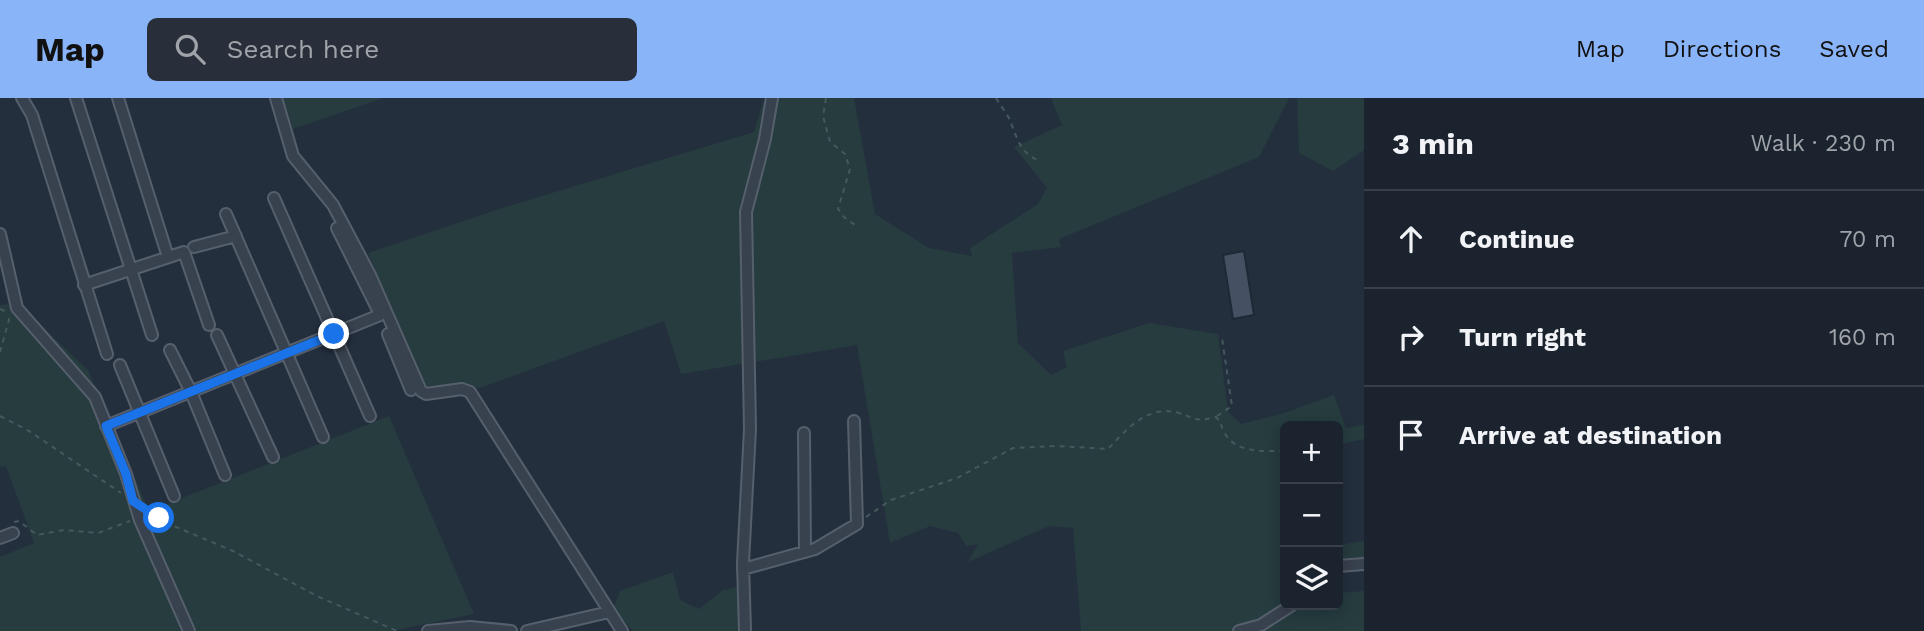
<!DOCTYPE html>
<html lang="en">
<head>
<meta charset="utf-8">
<style>
	:root { --surface:#1b232e; --page:#282f3a; --text:#f1f3f6; --muted:#a0a4aa; --line:#39404a; --accent:#8ab4f8 }
	body { margin:0; font-family:"Work Sans",sans-serif; background:var(--page); color:var(--text) }
	.controls { position:absolute; right:21px; bottom:21px; display:grid; overflow:hidden; border-radius:10px; box-shadow:0 4px 18px #0003 }
	.controls button { width:63px; height:63px; display:grid; place-items:center; padding:0; border:0; border-bottom:2px solid var(--line); background:var(--surface); color:var(--text); font:35px sans-serif }
	.stop { position:absolute; width:21px; height:21px; margin:-16px; border:5px solid #1a73e8; border-radius:50%; background:#fff }
	.stop.end { background:#1a73e8; border-color:#fff; box-shadow:0 2px 7px #0008 }
	.list { margin:0; padding:0; list-style:none }
	h2 { display:flex; justify-content:space-between; align-items:center; height:91px; margin:0; padding:0 28px; font-size:30px }
	h2 small { font-size:23px; font-weight:400; color:var(--muted) }
	.list li { display:grid; grid-template-columns:46px 1fr auto; gap:21px; align-items:center; box-sizing:border-box; height:98px; padding:0 28px; border-top:2px solid var(--line) }
	.list b { display:block; font-size:26px; white-space:nowrap }
	.list em { font-size:23px; font-style:normal; color:var(--muted) }
	.icon { flex:none; width:38px; height:38px; fill:none; stroke:currentColor; stroke-width:2; stroke-linecap:round; stroke-linejoin:round }
	.map { position:relative; flex:none; width:1364px; height:533px; overflow:hidden }
	header { display:flex; align-items:center; gap:42px; box-sizing:border-box; height:98px; padding:0 35px; background:var(--accent); color:#111 }
	header strong { font-size:33px }
	nav { display:flex; gap:38px; margin-inline-start:auto; font-size:24px }
	.search { width:490px; height:63px; background:var(--page); display:flex; align-items:center; gap:18px; box-sizing:border-box; padding:0 24px; border-radius:10px; color:var(--muted); font-size:26px }
	main { display:flex }
	aside { flex:1; background:var(--surface) }
	.map>svg:first-child { display:block }
	.green { fill:#263c3f }
	.building { fill:#455162; stroke:#1f2835; stroke-width:2 }
	.lines { fill:none; stroke-linecap:round; stroke-linejoin:round }
	.minor-casing { stroke:#565f6c; stroke-width:14 }
	.path { stroke:#44595c; stroke-width:2; stroke-dasharray:5 5; stroke-linecap:butt }
	.minor { stroke:#38414e; stroke-width:10 }
	.route { stroke:#1a73e8; stroke-width:9 }
</style>
</head>
<body>
<header>
<strong>Map</strong>
<div class="search"><svg class="icon" aria-label="search" viewBox="0 0 24 24"><circle cx="10" cy="10" r="6"/><path d="M15 15l6 6"/></svg>Search here</div>
<nav><a>Map</a><a>Directions</a><a>Saved</a></nav>
</header>
<main>
<div class="map">
<svg width="1364" height="533" viewBox="0 0 1364 533">
	<rect width="100%" height="100%" fill="#242f3e"/>
	<path class="green" d="M283,0h100l-90,31z
		M778,0h76l21,116 54,34 43,8 -2,-8 68,-44 9,-16 -33,-41 48,-22 -11,-27h238l-30,59 -200,82 2,8 -49,6 6,90 33,32 16,-8 -4,-16 86,-28 69,11 10,78 13,12 43,-11 50,-18 12,33 18,-3v14l-26,6v-19h-53v179h53v-12l26,-2v40h-283l-8,-103 -24,-2 -81,36 10,-18 -12,2 -8,-13 -28,-7 -40,17 -33,-198 -176,29 -17,-53 -184,67 -20,-6 -32,8 -60,-137 134,-45 252,-76 9,-31 13,4z
		M1297,0h67v52l-31,21 -34,-18z
		M18,206l70,66 61,141 240,-95 85,198 -82,17h-392v-74l34,-14 -28,-77 -6,1v-162z
		M1364,443v21l-26,3v-20z
		M673,474l7,28 19,9 24,-19 15,-3 2,44h-107l-20,-22 7,-18z"/>
	<path class="building" d="M1244,153l10,64 -21,4 -10,-64z"/>
	<g class="lines">
		<g class="minor-casing">
			<path id="minor" d="M22,0l10,17 75,239
				M76,0l76,237
				M118,0l50,159
				M276,0l17,58 40,49 37,70 51,116 5,3 36,-5 8,3 152,239
				M274,100l96,218
				M226,116l97,223
				M337,130l41,82
				M0,136l17,74 78,89 31,77 14,46 49,111
				M194,149l42,-11
				M84,187l100,-33 25,73
				M388,236l23,56
				M217,237l56,122
				M170,252l21,42 34,83
				M120,267l54,131
				M106,328l274,-111
				M804,335l1,119
				M0,440l13,-5
				M1338,468l26,-2
				M743,471l72,-20 42,-25 -3,-103
				M428,533l42,-4 41,4
				M527,533l82,-19
				M745,533l-2,-68 7,-134 -4,-217 19,-73 7,-41
				M1239,533l22,-6 31,-20"/>
		</g>
		<path class="path" d="M826,0l-3,18 7,26 15,12 5,15 -12,40 6,8 11,8
			M996,0c4,7 9,13 13,20 7,16 10,35 29,42
			M0,211l7,3
			M0,254l10,-36
			M0,318l29,15 92,62
			M1217,318l15,-10 -10,-68
			M1285,375l-2,5 2,7
			M149,413l20,13 64,27 84,45 80,35
			M866,419l25,-17 66,-22 56,-30 44,-2 51,3c19,-20 40,-45 71,-36 19,6 15,9 37,4 5,5 5,9 8,15 11,21 38,19 58,19l3,3
			M14,424l5,-1 18,14 27,-5 34,3 32,-12"/>
		<use href="#minor" class="minor"/>
	</g>
	<g class="lines">
		<path class="route" d="M159,420l-26,-17 -7,-27 -20,-48 228,-92"/>
	</g>
</svg>
<div class="controls">
<button>+</button>
<button>−</button>
<button><svg class="icon" aria-label="layers" viewBox="0 0 24 24"><path d="M12 4l9 5-9 5-9-5zM3 14l9 5 9-5"/></svg></button>
</div>
<div class="stop" style="left:159px;top:420px"></div>
<div class="stop end" style="left:334px;top:236px"></div>
</div>
<aside>
<h2>3 min<small>Walk · 230 m</small></h2>
<ul class="list">
<li><svg class="icon" aria-label="ahead" viewBox="0 0 24 24"><path d="M12 20V5M6 11l6-6 6 6"/></svg><div><b>Continue</b></div><em>70 m</em></li>
<li><svg class="icon" aria-label="right" viewBox="0 0 24 24"><path d="M7 20v-9h11M14 6l5 5-5 5"/></svg><div><b>Turn right</b></div><em>160 m</em></li>
<li><svg class="icon" aria-label="arrive" viewBox="0 0 24 24"><path d="M6 21V4h12l-3 4 3 4H6"/></svg><div><b>Arrive at destination</b></div></li>
</ul>
</aside>
</main>
</body>
</html>
